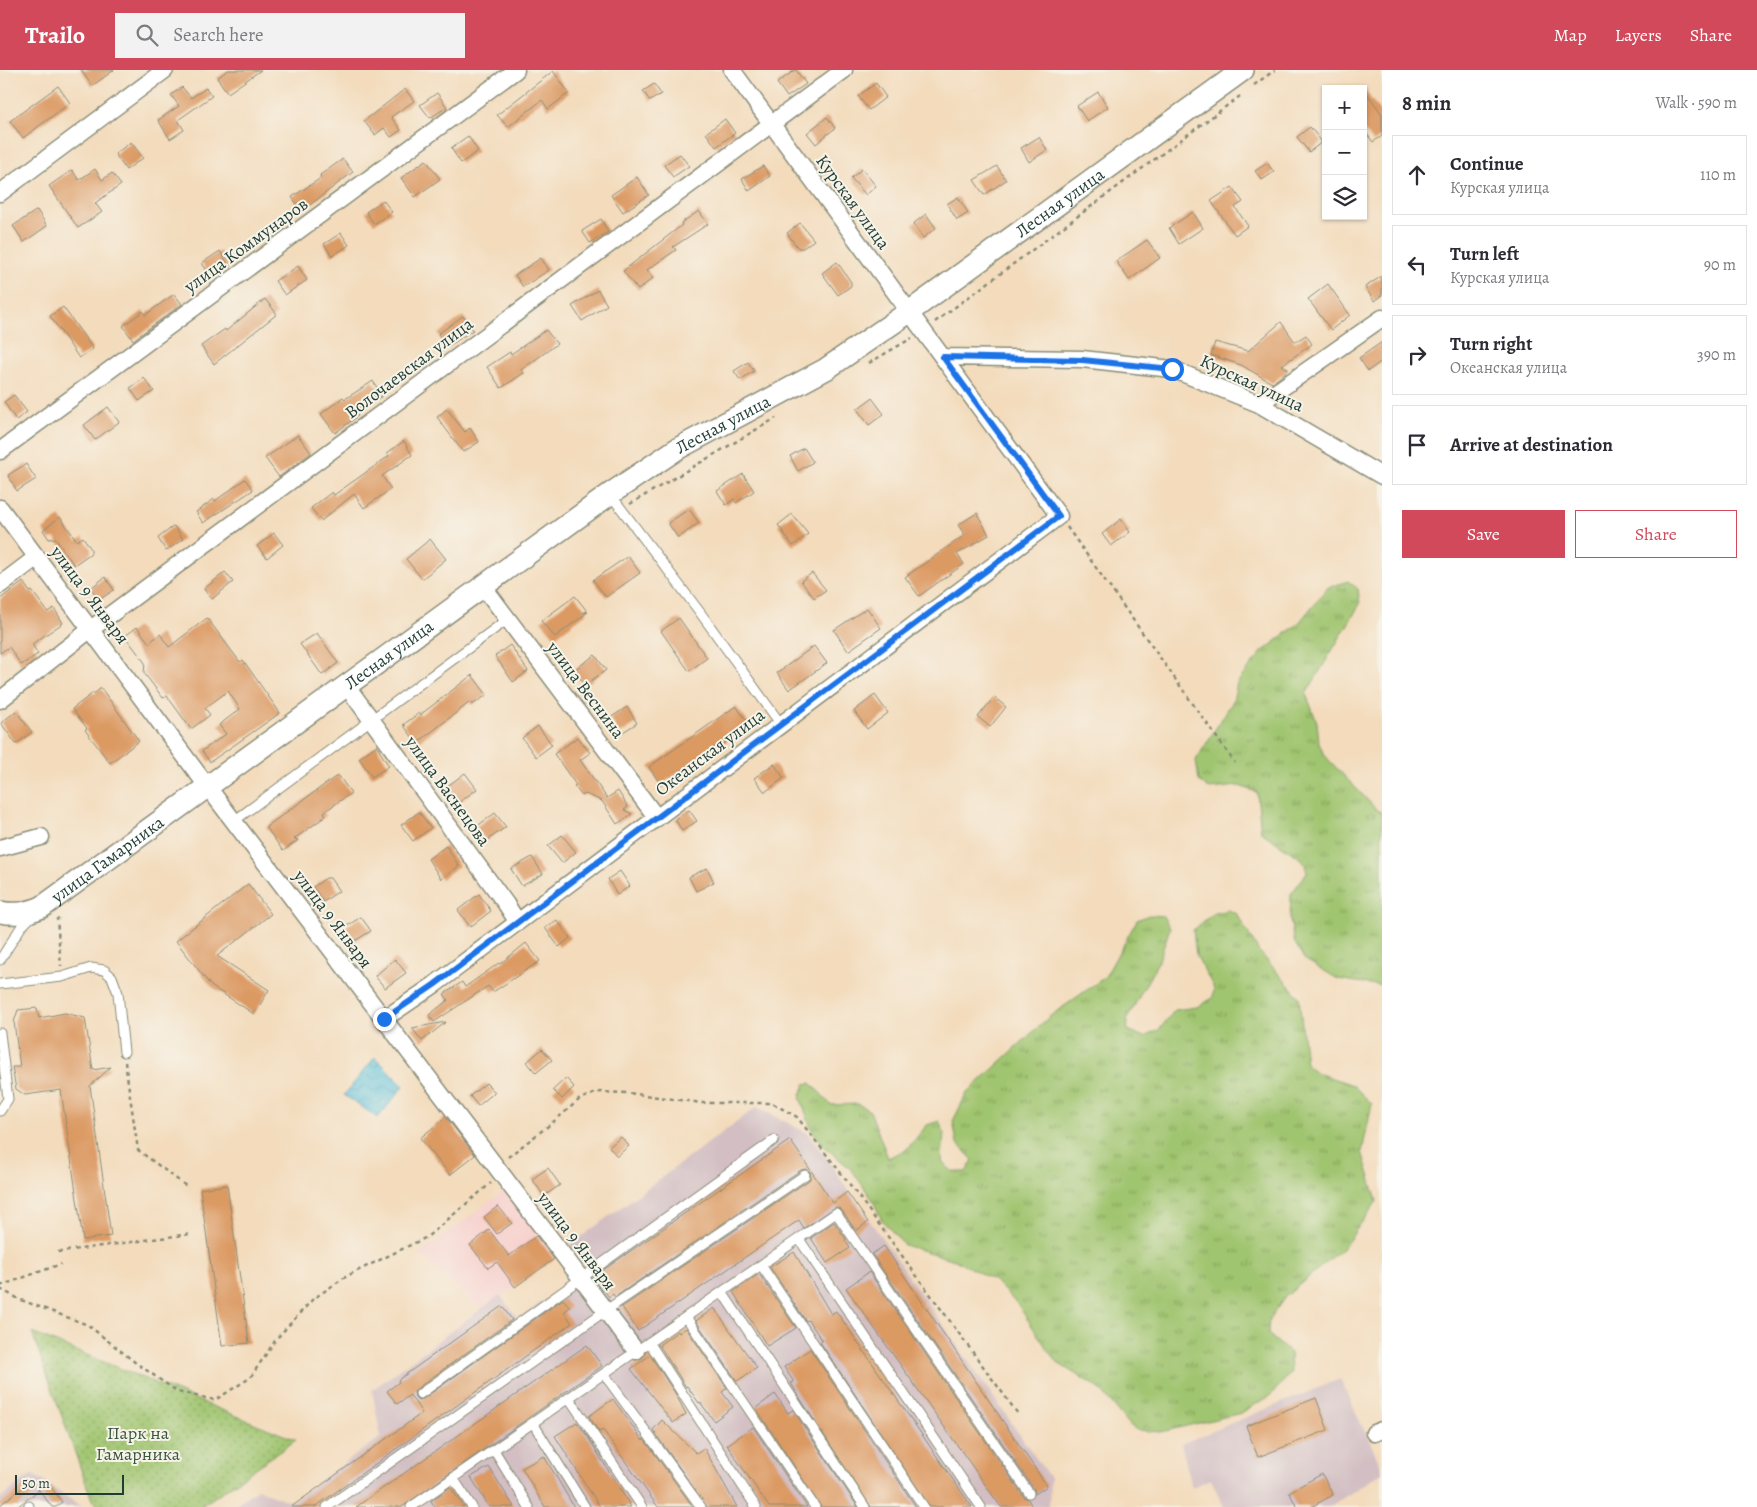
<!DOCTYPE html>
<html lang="en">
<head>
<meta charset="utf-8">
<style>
	:root { --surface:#fff; --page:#f2f2f3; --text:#2b2b33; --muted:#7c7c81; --line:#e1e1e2; --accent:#d1495b }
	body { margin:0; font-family:Alegreya,serif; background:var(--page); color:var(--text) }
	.controls { position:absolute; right:15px; top:15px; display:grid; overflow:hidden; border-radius:0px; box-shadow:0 1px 4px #0004 }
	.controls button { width:45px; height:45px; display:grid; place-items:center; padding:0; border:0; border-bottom:1px solid var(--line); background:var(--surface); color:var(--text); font:25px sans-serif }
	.scale { position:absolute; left:15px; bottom:12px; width:109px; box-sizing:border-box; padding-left:5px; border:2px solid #1f3d34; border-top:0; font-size:14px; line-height:18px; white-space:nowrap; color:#1f3d34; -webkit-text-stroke:4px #f7f3e8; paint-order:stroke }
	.stop { position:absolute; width:15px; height:15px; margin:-11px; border:4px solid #1a73e8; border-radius:50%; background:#fff }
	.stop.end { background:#1a73e8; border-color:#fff; box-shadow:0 1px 5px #0008 }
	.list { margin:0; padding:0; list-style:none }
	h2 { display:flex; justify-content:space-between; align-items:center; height:65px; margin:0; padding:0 20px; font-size:21px }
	h2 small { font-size:16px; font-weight:400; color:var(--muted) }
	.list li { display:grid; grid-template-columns:32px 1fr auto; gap:15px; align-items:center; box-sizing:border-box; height:80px; margin:0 10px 10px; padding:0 10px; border:1px solid var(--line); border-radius:0px }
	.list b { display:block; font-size:19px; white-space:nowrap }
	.list p { margin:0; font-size:16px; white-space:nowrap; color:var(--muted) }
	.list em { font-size:16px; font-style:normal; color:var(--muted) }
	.actions { display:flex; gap:10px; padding:15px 20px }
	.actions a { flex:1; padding:11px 0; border:1px solid var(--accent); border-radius:0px; text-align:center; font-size:18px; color:var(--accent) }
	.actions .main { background:var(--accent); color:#fff }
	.icon { flex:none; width:28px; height:28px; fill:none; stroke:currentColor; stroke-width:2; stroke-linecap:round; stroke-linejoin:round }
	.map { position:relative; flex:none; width:1382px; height:1437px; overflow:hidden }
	header { display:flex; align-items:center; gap:30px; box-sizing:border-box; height:70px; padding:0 25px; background:var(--accent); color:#fff }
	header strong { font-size:24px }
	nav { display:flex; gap:28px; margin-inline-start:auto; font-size:18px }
	.search { width:350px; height:45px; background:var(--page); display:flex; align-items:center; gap:12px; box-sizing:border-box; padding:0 18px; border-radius:0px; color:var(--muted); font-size:19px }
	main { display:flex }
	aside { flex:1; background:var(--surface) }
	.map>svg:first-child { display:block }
	.built { fill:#f7d0cd }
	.industrial { fill:#d2bec3 }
	.grass { fill:url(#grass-tufts); stroke:#608152 }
	.park { fill:url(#park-dots); stroke:#608152 }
	.water { fill:url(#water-waves); stroke:#3e7e87 }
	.building { fill:#dc9a63 }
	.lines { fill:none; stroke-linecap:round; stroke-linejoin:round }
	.service-casing { stroke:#898c78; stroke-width:11 }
	.minor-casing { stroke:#898c78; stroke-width:19 }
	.tertiary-casing { stroke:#898c78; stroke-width:24 }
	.path { stroke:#898c78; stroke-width:2.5; stroke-dasharray:4 4; stroke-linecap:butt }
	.service { stroke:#fff; stroke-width:9 }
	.minor { stroke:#fff; stroke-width:16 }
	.tertiary { stroke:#fff; stroke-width:21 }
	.route { stroke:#1a73e8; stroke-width:6 }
	.labels { text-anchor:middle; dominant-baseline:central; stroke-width:4; stroke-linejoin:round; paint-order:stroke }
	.street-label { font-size:18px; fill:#1f3d34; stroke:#f7f3e8 }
	.park-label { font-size:18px; fill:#395840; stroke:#f7f3e8 }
</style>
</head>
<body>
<header>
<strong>Trailo</strong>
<div class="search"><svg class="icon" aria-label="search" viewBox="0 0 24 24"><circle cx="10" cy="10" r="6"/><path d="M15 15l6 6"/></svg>Search here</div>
<nav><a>Map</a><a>Layers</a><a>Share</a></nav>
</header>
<main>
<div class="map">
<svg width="1382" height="1437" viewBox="0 0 1382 1437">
	<defs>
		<pattern id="grass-tufts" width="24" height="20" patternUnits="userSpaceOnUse" patternTransform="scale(1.25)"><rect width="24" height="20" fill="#a0c56f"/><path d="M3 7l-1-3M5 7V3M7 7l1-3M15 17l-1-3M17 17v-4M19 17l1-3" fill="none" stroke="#82a15c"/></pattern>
		<pattern id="park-dots" width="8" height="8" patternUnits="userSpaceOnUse" patternTransform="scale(1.25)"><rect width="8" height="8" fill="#a0c56f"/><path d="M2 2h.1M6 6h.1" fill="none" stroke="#82a15c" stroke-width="1.8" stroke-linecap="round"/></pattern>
		<pattern id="water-waves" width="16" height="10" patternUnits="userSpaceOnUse" patternTransform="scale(1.25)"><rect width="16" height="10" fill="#5cc0da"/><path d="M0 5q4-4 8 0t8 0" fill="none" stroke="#4b9db2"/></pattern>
	</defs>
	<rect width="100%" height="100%" fill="#f7f3e8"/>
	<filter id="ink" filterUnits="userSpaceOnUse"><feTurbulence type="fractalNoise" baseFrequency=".02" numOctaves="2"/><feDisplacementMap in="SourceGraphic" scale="10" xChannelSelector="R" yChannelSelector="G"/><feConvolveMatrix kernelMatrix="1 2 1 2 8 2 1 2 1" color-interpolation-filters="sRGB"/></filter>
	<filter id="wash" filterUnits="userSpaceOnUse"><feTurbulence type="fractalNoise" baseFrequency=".0096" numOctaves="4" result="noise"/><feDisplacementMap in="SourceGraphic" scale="20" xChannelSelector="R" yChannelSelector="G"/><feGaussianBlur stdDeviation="1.12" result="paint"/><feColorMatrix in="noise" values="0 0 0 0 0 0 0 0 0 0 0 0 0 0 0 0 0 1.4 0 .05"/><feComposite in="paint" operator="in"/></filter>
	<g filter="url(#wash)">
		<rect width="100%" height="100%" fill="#f3dbbc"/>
		<path class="built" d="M504,1121l52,67 -74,52 -63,-56z"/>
		<path class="industrial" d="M757,1037l52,27 241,344 -1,29h-817l25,-18 34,13 90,-65 -9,-47 128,-95 18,24 70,-50 -18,-24z
			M1340,1309l42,89v5l-53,34h-105l-13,-28 -19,8 -11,-43z
			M32,1404l50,33h-82v-8z"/>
		<path class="grass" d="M1348,511l10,8 2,15 -54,90 11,28 2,21 5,12 53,55 5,3v173l-44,-7 -34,-20 -10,-18 -4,-21 1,-26 16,-22 -4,-12 -42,-28 -4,-40 -18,-6 -30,3 -10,-8 -3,-21 37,-59 4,-18 25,-31 36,-28 29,-36z
			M1228,840l9,4 21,36 41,47 7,67 11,9 36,12 19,19 -10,48 15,49 -33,46 -59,50 -16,23 -1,14 22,19 1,20 -21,23 -29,17 -80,19 -24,-2 -9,-6 -28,-35 -44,-27 -38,-57 -23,-24 -40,-21 -51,-15 -22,-25 -10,-21 -21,-30 -26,-22 -13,-16 -12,-34 5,-13 6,-1 20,22 27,-1 12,7 18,47 19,-9 20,-24 12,-4 5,11 -2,29 11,11h13l7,-12 -16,-17 -4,-22 14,-28 82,-76 56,-40 32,-57 12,-5 14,1 7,12 -11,32 -32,59 1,11 16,7 15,-7 16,-20 22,-3 16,-9 1,-10 -18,-33 -3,-25 21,-17z"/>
		<path class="park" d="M32,1263l264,107 -96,67h-101l-7,-7z"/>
		<path class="water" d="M375,987l29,29 -26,32 -34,-23z"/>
		<g id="blocks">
			<path class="building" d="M81,0h33l-22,16z
				M228,0h33l-33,23 -11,-15z
				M795,0h1l10,14 -19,13 -10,-14z
				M553,1l16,22 -21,16 -6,-9 -34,27 -11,-12z
				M876,13l10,14 -17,13 -11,-14z
				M654,14l7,10 -11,7 -7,-10z
				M58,16l12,17 -47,35 -13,-17z
				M182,17l9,11 15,-10 6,8 -34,24 6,10 -14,9 -12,-19 21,-14 -8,-11z
				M1363,18l19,26v22l-9,6 -10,-13z
				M405,19l9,12 -23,16 10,13 -10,7 -7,-9 -9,7 -11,-14z
				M1098,22l10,15 -21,14 -10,-15z
				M437,23l10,14 -17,11 -10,-13z
				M827,47l8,11 -19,16 -9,-11z
				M725,49l10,14 -19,14 -10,-14z
				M1310,57l12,15 -13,10 -12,-15z
				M468,66l10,15 -17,12 -10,-15z
				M1039,67l8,13 -18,12 -8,-14z
				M131,72l12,16 -17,12 -11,-16z
				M680,84l9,12 -16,11 -9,-12z
				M343,89l10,13 -51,39 -10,-14 29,-19 -1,-3z
				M426,90l14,19 -25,18 -14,-19z
				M1267,93l7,9 -12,8 -7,-9z
				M763,96l7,10 -21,15 -7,-12z
				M997,96l9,14 -22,15 -10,-15z
				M95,99l7,11 10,-7 9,12 -26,18 7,9 -24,16 -29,-42 23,-16 7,10z
				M862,99l14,17 -10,9 -15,-17z
				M637,107l12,18 -26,17 -12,-17z
				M1232,117l11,15 -8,5 13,19 -13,9 -24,-34z
				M958,127l10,16 -11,7 -10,-16z
				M383,130l9,12 -18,12 -8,-12z
				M37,140l10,16 -23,16 -11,-16z
				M699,141l9,13 -35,23 3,3 -29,20 6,8 -15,12 -15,-19 59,-46 -1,-2z
				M1193,142l10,16 -24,16 -10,-16z
				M926,144l10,14 -13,10 -10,-14z
				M601,149l7,13 -18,11 -8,-12z
				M800,153l14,17 -11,8h-5l-11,-15z
				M341,163l8,12 -17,11 -8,-12z
				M1147,170l13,18 -31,22 -13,-19z
				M220,181l10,16 -18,12 -10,-16z
				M541,188l8,12 -26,17 -8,-12z
				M837,192l14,20v4l-13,9 -16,-22z
				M298,196l9,14 -22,15 -10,-14z
				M1382,206v19l-8,6 -9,-14z
				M1328,214l22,31 -19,15 -23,-31z
				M598,220l9,15 -25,16 -10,-15z
				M174,224l8,10 -49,36 -10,-14 20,-15 2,4z
				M265,229l12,15 -63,50 -13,-18 24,-17 1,2z
				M63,237l30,42 -14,9 -29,-42z
				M463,246l10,14 -26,17 -9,-13z
				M1281,252l14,20 11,-7 6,9 -30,21 6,4 -4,5 -12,9 -31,-18 -30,-10 4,-13 33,9z
				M546,260l11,14 -36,26 3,3 -23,15 -14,-21 23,-15 1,2z
				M1382,272v19l-14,10 -9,-13z
				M748,292l6,9 -14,9 -6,-9z
				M144,308l10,13 -15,10 -9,-13z
				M373,311l9,15 -27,17 3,3 -23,17 -14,-19 22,-17 2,2z
				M14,325l13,17 -11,8 -12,-18z
				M872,328l12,16 -15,11 -12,-16z
				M108,337l11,15 -24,18 -11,-15z
				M447,339l18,23 5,-4 9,14 -16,10 -26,-35z
				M298,365l13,18 -32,24 -14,-19z
				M404,371l8,14 -30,21 9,13 -27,19 -10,-14 -33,27 -10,-13 21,-16 2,3 55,-39 -2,-3z
				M804,378l9,14 -15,9 -8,-15z
				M26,394l10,15 -19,12 -9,-16z
				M743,404l11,17 -18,12 -2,-4 -8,6 -9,-14z
				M245,409l8,11 -50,33 -7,-11 18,-13 1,2z
				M689,439l10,14 -21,15 -10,-15z
				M977,443l12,22 -32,19 7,10 -45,32 -14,-19 60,-42 -7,-10z
				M792,444l16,20 -15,12 -15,-21z
				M60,447l17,24 6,-4 8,12v4l-17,12 -19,-27 -6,1 -6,-9z
				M1121,449l9,13 -19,14 -9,-12z
				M174,456l9,13 -17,12 -8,-13z
				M274,463l9,12 -16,13 -10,-12z
				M430,469l16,20 -24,20 -16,-20z
				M628,486l12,17 -34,24 -13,-17z
				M225,502l8,10 -21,17 -8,-10z
				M812,503l14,17 -12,8 -13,-17z
				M105,507l9,13 -15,10 -8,-12z
				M23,512l7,10 2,-1 16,21 6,-4 9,15 -31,21 6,10 -17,11 -12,-18 -9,6v-54z
				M575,526l12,15 -4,2 5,-1 -33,25 -14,-16z
				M867,538l14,20 -33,23 -14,-21z
				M207,548l33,44 3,-2 37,53 -70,49 -8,-11 24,-17 -7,-9 21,-16 -12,-18 -23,17 5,7 -19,14 -24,-33 -4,2 -19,-25 1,-10 -20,-27 12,-9 12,16 11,-9 9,13z
				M679,548l28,40 -18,13 -28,-40z
				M317,563l21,30 -16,12 -22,-31z
				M510,575l18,26 -15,11 -18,-26z
				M814,576l13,17 -38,27 -12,-17z
				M595,585l11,15 -21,15 -11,-15z
				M472,605l15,20 -15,10 -2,-3 -53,41 -13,-17 2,-1h-3l16,-12 1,2z
				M101,618l38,53 -29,22 -25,-33 2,-2 -15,-19 21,-16 1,1z
				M875,625l13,18 -21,16 -13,-18z
				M994,627l12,10 -16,20 -12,-10z
				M736,636l14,19 -34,24 -2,-2 -53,38 -12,-18z
				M627,637l10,16 -17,11 -10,-16z
				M16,641l16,21 -16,12 -15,-21z
				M538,656l14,19 -16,12 -14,-19z
				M578,667l12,16 -10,7 27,38 11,-7 10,16 -4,3 8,4 -15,10 -15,-23 -17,-7 -3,2 -8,-10 2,-1 -22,-31z
				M377,675l3,7 9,14 -17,11 -13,-19z
				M774,694l10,14 -19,14 -11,-14z
				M465,703l12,16 -20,15 -12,-16z
				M338,705l13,18 -27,19 2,4 -32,23 4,1 -15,11 -17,-24z
				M689,740l8,11 -15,10 -7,-12z
				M419,742l12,16 -18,13 -12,-16z
				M495,743l11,14 -20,14 -10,-14z
				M562,765l14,17 -14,11 -14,-17z
				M446,776l13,20 -18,13 -13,-20z
				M532,787l11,17 -21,12 -11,-17z
				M707,798l7,14 -18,9 -7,-14z
				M620,801l10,15 -13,9 -9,-16z
				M326,808h4l9,13 -16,11 -10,-15z
				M248,814l23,30 -54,42 52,34 -15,24 -43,-28 -35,-45z
				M479,824l12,17 -21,16 -12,-17z
				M361,847l10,14 -23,14 -9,-14z
				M557,850l13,18 -11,9 -14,-19z
				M526,873l14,18 -47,31 -5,-6 -54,36 -5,-7 19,-15 -4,-6 18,-12 3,5 34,-24 1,1z
				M395,889l11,14 -21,15 -10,-12z
				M37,938l2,10 26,-5 20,5 8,52 18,-3 -21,19 21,150 -28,4 -22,-150 -36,5 -9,-6 -4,-22h8l-6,-45 4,-12z
				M446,952l-24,19 -10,-13z
				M542,979l10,11 -16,13 -9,-11z
				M566,1008l8,9 -12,12 -9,-9z
				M486,1013l9,9 -17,14 -8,-10z
				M446,1047l29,38 -25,20 -30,-37z
				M621,1067l8,9 -12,10 -8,-9z
				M790,1070l43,63 14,-11 21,30 -12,9 -15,-22 -5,-2 -32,21 -5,-8 -161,111 -16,-24 187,-127 2,-3 -1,-5 -3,-3 -6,1 -186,127 -2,-3 -4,3 -10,-13 5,-4 -5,-7z
				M548,1098l12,17 -16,11 -12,-17z
				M227,1115l22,158 -27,3 -22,-157z
				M498,1136l14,17 -15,11 -13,-17z
				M834,1152l12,17 -1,1 5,8 -23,15 -16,-25z
				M489,1160l20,26 27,-20 18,23 -39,28 -18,-25 -9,6 -18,-23z
				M884,1176l163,240 -12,8 -1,-5 -162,-235z
				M794,1182l37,62 5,-3 136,196h-42l-110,-165 2,-2 -14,-20 -2,1 -36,-54z
				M869,1202l155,225 4,2 4,8h-31l-155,-219z
				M759,1204l37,54 -29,18 -34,-54z
				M563,1229l7,8 -6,5 8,11 -257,184h-24l131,-94 -12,-18 -13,9 -10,-13 12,-9 -1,-2 104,-74 10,14 -96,69 -2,3 1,5 3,3 5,-1z
				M714,1238l43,60 -20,13 -41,-60z
				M686,1258l41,60 -5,4 11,15 -19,14 -14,-19 -1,1 -12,-17 -1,1 -27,-42 19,-14 1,2z
				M587,1275l15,21 -200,141h-46z
				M810,1279l106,158h-45l-68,-104 -12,-20 3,-1 -10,-15z
				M650,1285l25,38 11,21 -13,9 -42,-54z
				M775,1324l13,19 5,-3 65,97h-37l-65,-99z
				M1316,1328l12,32 -70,27 -12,-31z
				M613,1329l30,42 1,-2 49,68h-35l-55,-77 -4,2 -10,-16z
				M662,1350l34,33 8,-5 33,59h-30l-54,-77z
				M577,1352l12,17 42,68h-31l-45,-71z
				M753,1357l54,80h-38l-42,-62z
				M544,1386l30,51h-29l-23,-39z
				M489,1397l25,40h-25l-18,-30z
				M1322,1404l11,21 -22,12h-14l-8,-15z
				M31,1411l8,9 -22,17h-17v-2z
				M48,1413l14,19 -6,5h-4l-13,-17z
				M450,1417l14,20h-29l-4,-6z"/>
		</g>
	</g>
	<g filter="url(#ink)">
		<use href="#blocks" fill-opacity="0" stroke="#898c78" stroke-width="1"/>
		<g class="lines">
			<g class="service-casing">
				<path id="service" d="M610,424l89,117 81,112
					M234,751l274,-202
					M0,890l21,-33 11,-11
					M0,914l62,-7 29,-9 13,2 8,7 6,16 6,59
					M0,963l8,66 -8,12
					M799,1169l182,268
					M761,1195l163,242
					M722,1222l143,215
					M686,1247l129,190
					M649,1272l107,165
					M604,1304l97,133
					M420,1324l354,-254
					M569,1328l73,109
					M533,1353l52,84
					M494,1380l35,57
					M453,1408l19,29
					M28,1437l1,-1
					M327,1437l278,-196 200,-136
					M411,1437l425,-294 193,280"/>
			</g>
			<g class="minor-casing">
				<path id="minor" d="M0,123l165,-123
					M943,287l139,2 90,10 87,35 123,72
					M1259,334l123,-86
					M0,381l516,-381
					M0,438l207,278 429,565
					M0,515l37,-28
					M483,516l174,232
					M346,615l160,219 11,17
					M0,630l91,-71 753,-559
					M0,778l41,-11
					M384,949l50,-34 625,-469 -327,-446
					M1374,1363l8,-3"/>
			</g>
			<g class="tertiary-casing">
				<g id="tertiary">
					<path id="s1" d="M0,842c16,3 27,1 42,-5l568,-413 67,-45 149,-80 83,-57 334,-242"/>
				</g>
			</g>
			<path class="path" d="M1254,15l21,-15
				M935,252l305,-226
				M869,293l43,-25
				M630,434l146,-86
				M1067,457l168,236
				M59,848l-2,1 4,47
				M125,992l13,88 48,36
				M508,1087l44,-34 28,-24 18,-7 31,1 73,10h70l25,14 51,65 170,232
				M58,1182l132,-18
				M0,1216l61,-22
				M0,1219l21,11 67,25 48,38 42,29 37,8 35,-22 27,-40 36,-39 34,-23 80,-39 64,-54"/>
			<use href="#service" class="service"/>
			<use href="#minor" class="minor"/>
			<use href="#tertiary" class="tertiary"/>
		</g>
	</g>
	<g class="lines" filter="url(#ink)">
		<path class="route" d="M384,949l50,-34 625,-469 -116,-159 139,3 90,9"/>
	</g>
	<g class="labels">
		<g class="street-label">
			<text transform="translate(853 132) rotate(54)">Курская улица</text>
			<text stroke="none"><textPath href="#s1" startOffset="1282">Лесная улица</textPath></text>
			<text transform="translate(246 175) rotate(-36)">улица Коммунаров</text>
			<text transform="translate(409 298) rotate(-37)">Волочаевская улица</text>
			<text transform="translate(1252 313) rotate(25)">Курская улица</text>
			<text stroke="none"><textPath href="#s1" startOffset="878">Лесная улица</textPath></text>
			<text transform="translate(90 525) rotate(53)">улица 9 Января</text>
			<text stroke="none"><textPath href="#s1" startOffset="472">Лесная улица</textPath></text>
			<text transform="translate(586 620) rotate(53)">улица Веснина</text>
			<text transform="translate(710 682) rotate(-37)">Океанская улица</text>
			<text transform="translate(448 721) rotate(54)">улица Васнецова</text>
			<text stroke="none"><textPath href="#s1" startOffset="124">улица Гамарника</textPath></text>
			<text transform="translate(333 849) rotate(53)">улица 9 Января</text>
			<text transform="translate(577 1171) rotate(53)">улица 9 Января</text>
		</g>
		<g class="park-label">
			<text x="138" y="1363">Парк на<tspan x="138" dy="21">Гамарника</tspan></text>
		</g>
	</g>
</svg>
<div class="controls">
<button>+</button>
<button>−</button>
<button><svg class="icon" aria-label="layers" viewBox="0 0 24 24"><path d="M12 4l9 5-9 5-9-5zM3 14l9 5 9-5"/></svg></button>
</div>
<div class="scale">50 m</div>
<div class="stop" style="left:1172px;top:299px"></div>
<div class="stop end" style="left:384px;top:949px"></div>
</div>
<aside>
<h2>8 min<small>Walk · 590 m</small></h2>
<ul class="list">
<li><svg class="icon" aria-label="ahead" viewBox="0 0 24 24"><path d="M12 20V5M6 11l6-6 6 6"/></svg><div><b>Continue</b><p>Курская улица</p></div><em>110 m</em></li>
<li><svg class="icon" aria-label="left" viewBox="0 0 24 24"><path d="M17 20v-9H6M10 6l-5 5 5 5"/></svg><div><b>Turn left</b><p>Курская улица</p></div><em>90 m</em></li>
<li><svg class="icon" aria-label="right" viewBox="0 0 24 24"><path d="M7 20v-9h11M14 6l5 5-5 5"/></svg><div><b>Turn right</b><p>Океанская улица</p></div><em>390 m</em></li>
<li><svg class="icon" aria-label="arrive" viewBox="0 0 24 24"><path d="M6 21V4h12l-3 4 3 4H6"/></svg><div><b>Arrive at destination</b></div></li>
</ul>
<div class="actions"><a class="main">Save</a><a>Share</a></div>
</aside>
</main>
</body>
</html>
